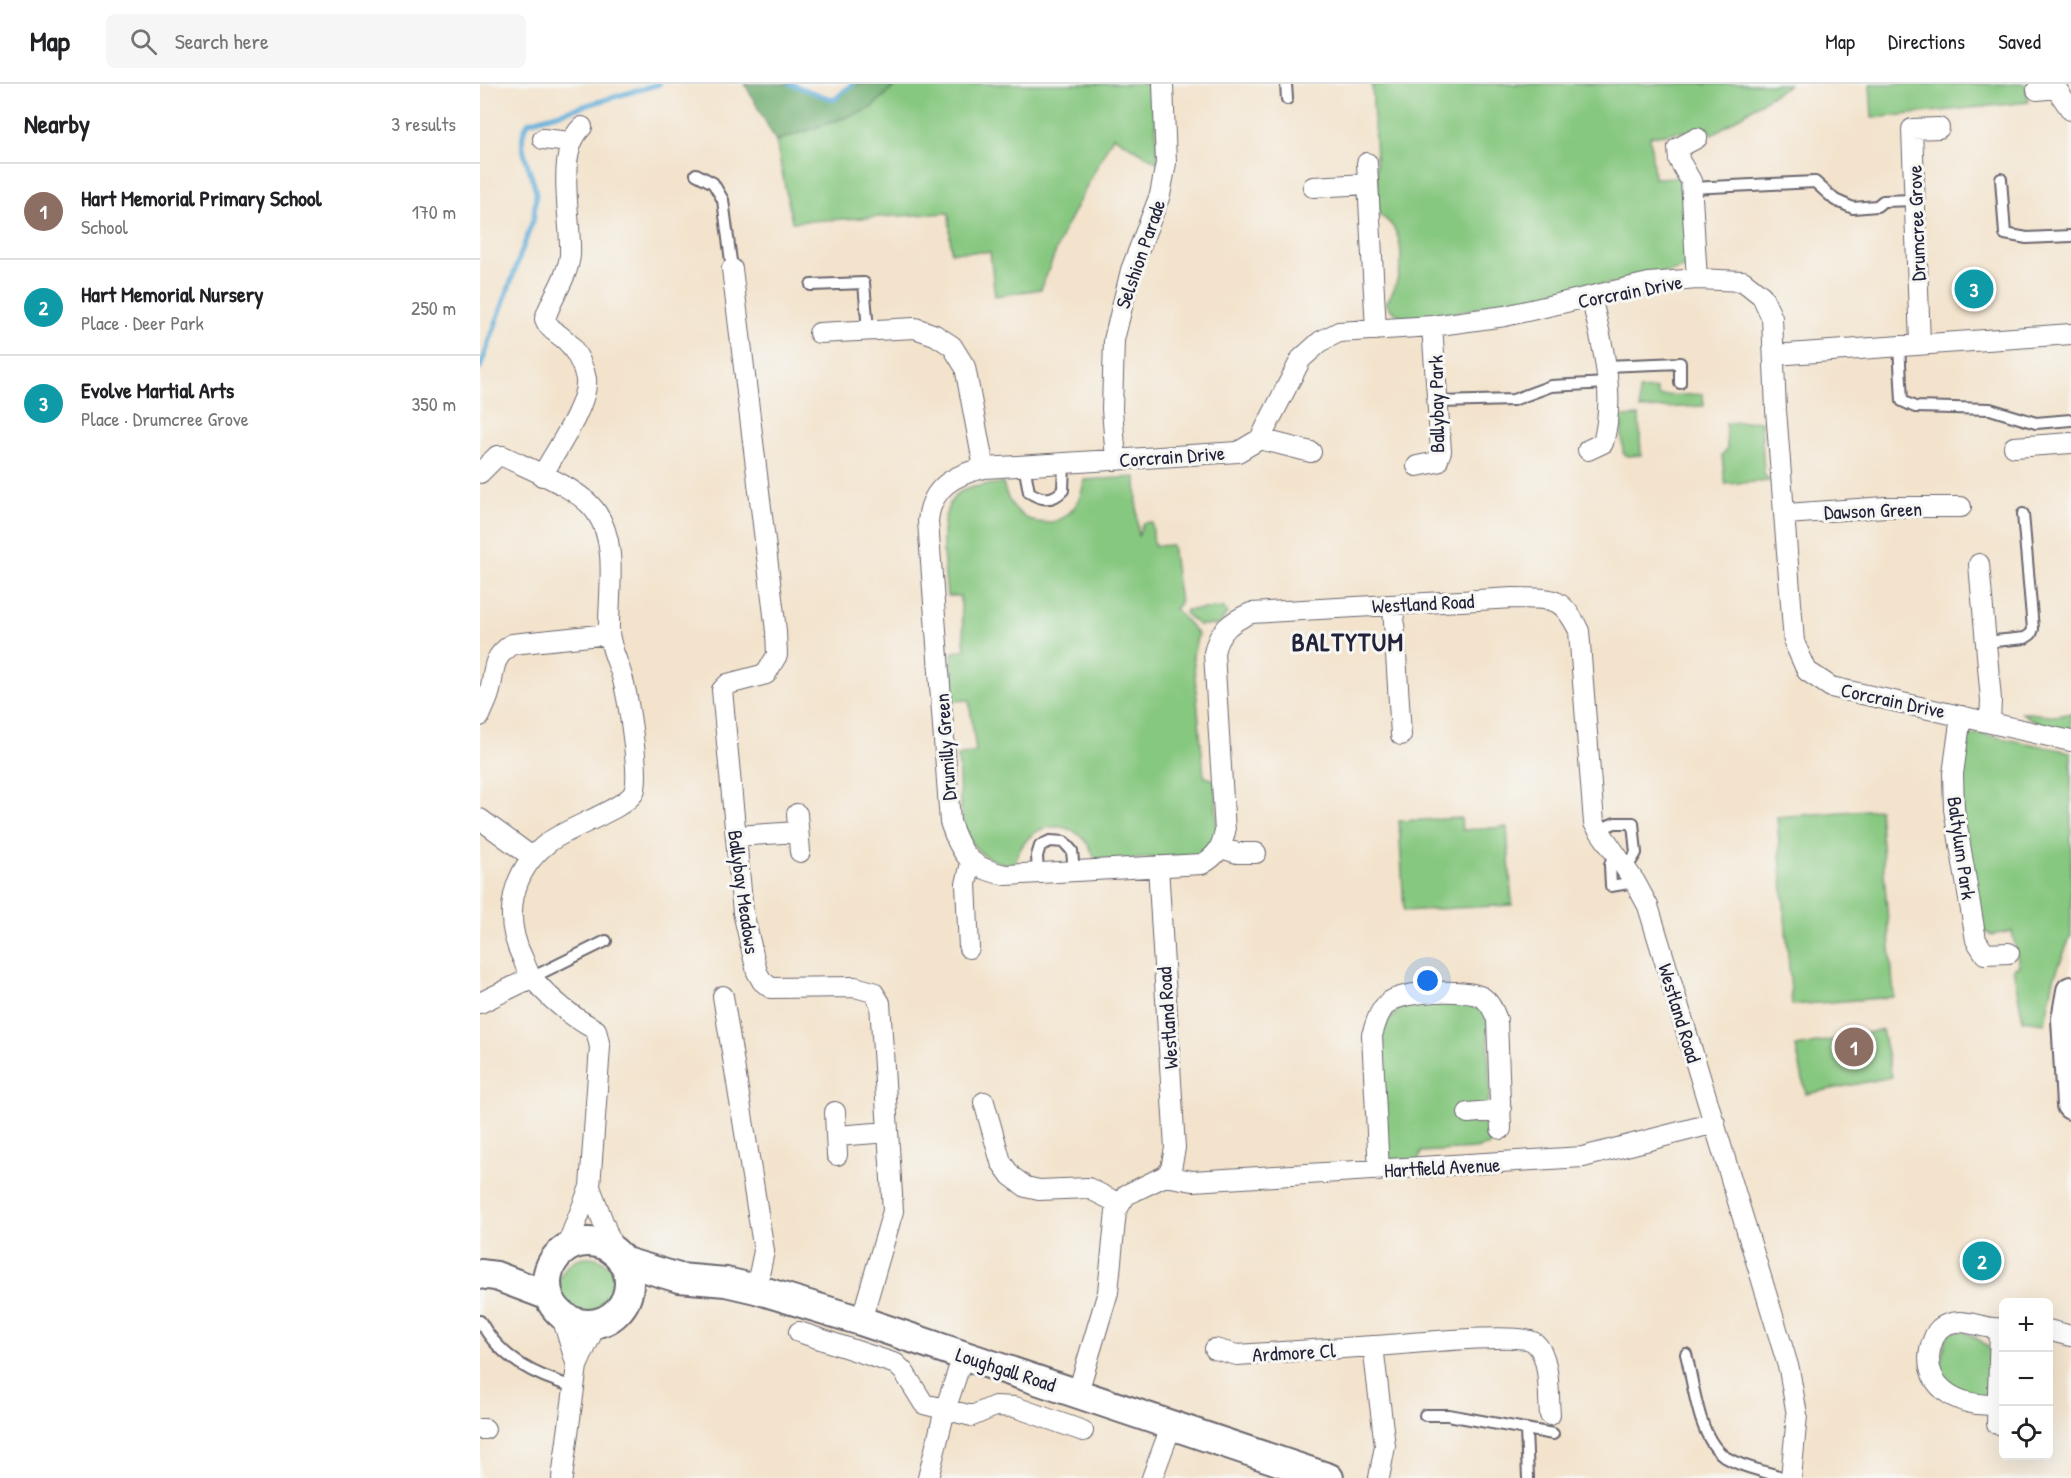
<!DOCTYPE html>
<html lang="en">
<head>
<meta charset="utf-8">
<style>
	:root { --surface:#fff; --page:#f6f6f6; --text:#202124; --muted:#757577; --line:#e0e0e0; --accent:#b5179e }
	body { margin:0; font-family:"Patrick Hand",sans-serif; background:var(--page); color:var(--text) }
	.controls { position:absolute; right:18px; bottom:18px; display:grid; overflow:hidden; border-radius:9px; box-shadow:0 6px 24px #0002 }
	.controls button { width:54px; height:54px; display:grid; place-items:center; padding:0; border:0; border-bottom:2px solid var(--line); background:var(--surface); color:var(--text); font:30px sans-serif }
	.you { position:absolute; left:948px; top:897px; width:21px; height:21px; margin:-15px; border:4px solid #fff; border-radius:50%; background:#1a73e8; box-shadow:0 0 0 9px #1a73e833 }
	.badge { display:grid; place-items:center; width:39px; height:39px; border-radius:50%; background:var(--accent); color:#fff; font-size:20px; font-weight:700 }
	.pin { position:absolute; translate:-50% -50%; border:3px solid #fff; box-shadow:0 2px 6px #0006 }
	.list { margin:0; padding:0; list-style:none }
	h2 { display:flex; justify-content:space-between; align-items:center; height:78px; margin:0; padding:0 24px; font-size:26px }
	h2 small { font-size:20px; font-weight:400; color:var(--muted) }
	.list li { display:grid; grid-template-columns:39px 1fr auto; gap:18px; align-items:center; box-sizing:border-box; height:96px; padding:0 24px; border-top:2px solid var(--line) }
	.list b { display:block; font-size:22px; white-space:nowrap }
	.list p { margin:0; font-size:20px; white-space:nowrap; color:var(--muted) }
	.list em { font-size:20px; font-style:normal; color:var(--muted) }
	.icon { flex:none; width:33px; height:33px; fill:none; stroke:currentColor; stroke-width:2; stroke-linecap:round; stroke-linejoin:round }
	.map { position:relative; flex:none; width:1591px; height:1394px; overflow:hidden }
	header { display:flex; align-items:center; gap:36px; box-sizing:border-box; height:84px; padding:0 30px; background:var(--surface); border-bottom:2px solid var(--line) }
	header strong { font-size:28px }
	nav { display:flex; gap:33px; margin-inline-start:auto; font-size:21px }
	.search { width:420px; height:54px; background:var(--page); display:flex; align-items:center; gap:15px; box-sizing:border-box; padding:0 21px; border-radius:9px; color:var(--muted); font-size:22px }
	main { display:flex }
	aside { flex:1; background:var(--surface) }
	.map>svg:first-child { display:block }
	.green { fill:#87c880; stroke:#54755e; stroke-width:1.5 }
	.forest { fill:#6dac6e; stroke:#486754; stroke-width:1.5 }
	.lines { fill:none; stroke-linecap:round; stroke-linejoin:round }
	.stream { stroke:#60add9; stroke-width:5 }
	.lane-casing { stroke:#6b666e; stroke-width:14 }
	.street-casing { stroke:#6b666e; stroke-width:22 }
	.secondary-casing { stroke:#6b666e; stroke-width:32 }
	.lane { stroke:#fff; stroke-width:10 }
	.street { stroke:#fff; stroke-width:20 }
	.secondary { stroke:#fff; stroke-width:28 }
	.labels { text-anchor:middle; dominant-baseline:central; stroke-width:6; stroke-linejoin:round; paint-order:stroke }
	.street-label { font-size:20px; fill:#22223b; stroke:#f6f6f2 }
	.district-label { font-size:26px; font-weight:bold; letter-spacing:1.5px; fill:#22223b; stroke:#f6f6f2 }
</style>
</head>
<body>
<header>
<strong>Map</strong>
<div class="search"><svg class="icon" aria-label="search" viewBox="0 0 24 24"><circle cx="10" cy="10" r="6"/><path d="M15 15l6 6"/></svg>Search here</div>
<nav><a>Map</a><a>Directions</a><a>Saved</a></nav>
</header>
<main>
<aside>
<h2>Nearby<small>3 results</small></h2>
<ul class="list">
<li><span class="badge" style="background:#8d6e63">1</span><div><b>Hart Memorial Primary School</b><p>School</p></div><em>170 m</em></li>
<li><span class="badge" style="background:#0f9aa8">2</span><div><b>Hart Memorial Nursery</b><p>Place · Deer Park</p></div><em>250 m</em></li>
<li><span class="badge" style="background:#0f9aa8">3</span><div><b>Evolve Martial Arts</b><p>Place · Drumcree Grove</p></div><em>350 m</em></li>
</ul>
</aside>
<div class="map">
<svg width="1591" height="1394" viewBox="0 0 1591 1394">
	<rect width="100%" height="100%" fill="#f6f6f2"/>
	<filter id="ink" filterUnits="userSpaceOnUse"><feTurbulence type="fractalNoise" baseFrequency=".0167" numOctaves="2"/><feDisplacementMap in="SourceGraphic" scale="12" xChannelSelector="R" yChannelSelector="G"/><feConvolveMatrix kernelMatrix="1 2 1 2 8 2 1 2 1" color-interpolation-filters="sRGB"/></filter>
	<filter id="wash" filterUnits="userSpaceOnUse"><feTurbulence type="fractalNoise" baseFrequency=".008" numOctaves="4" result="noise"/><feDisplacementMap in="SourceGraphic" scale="24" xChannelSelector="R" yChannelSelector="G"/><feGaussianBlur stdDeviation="1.35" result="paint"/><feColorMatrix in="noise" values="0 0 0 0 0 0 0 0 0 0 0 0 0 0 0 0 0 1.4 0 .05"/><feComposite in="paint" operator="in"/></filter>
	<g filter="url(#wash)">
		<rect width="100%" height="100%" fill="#f3e3cc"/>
		<path class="green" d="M417,0h257l4,79 -45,-27 -48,92 -24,61 -46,7 -5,-44h-39l-2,-39 -157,9 -16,-81 94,-32z
			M892,0h417l-77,51 -4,-7 -58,8 4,42 27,-1 7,90 -40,11 -72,11 -143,28h-30l-11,-6 -6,-8c18,-25 24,-72 -7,-88z
			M1390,0h155l4,18 -157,16z
			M1177,305l1,7 45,-2 1,12 -64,3 -1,-19z
			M1159,332l2,39 -13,1 -5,-3 -2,-36z
			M1281,337l3,53 6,7 -45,3 -3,-29 5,-6 -1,-26z
			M656,393l2,60 5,-14 9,-1 2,24 18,-1 8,58 -5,6 23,25 -5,21 11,121 12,5 1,56 -10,18 -112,6c-12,-49 -73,-44 -80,5 -64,-9 -53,-60 -57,-110l18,-4 -7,-52 -16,1 -1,-48 13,-4 -5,-53h-13c-2,-27 -14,-90 15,-105 12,-6 27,-6 41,-8 11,54 75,53 81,-3z
			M744,524l3,5 -8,12h-21l-13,-12 1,-3z
			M1540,628l38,4 13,-3v22l-30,-10z
			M1502,650l89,18v183l-17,43 -9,45 -22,-3 -10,-51 6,-3 -7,-35 -19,4 -9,-3c-11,-53 -36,-146 -15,-197z
			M1399,725l15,188 -102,8 -15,-188z
			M981,734l1,12 45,-3 5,78 -108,6 -5,-90z
			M980,915l25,13 3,14 2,69 -4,9 -20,18 20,3 7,12 -3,8 -15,4 -54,3 -4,15 -36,-9 -5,-122 25,-29z
			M1402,946l10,47 -86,17 -10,-47z
			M79 1202a29 29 0 1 1 58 0a29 29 0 1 1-58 0Z
			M1481,1247c39,15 32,26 30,63l-8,5 -41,-16 -4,-8 10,-42z"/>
		<path class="forest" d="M265,0h45l44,16 18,-16h45l-27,25 -94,32z"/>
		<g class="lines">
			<path class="stream" d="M310,0l44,16 18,-16
				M0,284l54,-151c0,-8 2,-16 2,-24 -3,-22 -24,-52 -7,-71l130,-38"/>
		</g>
	</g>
	<g filter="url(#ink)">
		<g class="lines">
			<g class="lane-casing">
				<path id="lane" d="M806,0l1,15
					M216,90l17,9 10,17 9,69
					M1521,95l4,55 22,4 44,-2
					M1211,104l124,-6 20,18 18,8 24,-2 6,-5 32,-1
					M331,201l53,-2 4,47
					M1419,261l3,56 13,6 75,2 46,14 35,-3
					M1126,282l74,-3v20
					M959,318l74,-2 38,-14 57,-3
					M544,381l5,27c12,8 23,10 34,-2l1,-27
					M1505,558l40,-4 6,-4 2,-5 -10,-115
					M1118,746l17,-7h18l3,30 -10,16
					M1134,769l-4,12 1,21 24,-4
					M558,789l-1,-17 3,-10 10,-5 14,1 8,9 2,20
					M51,894l75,-37
					M0,1237c21,38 55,55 95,66
					M1206,1270c8,30 12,87 41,104 16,10 39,13 57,20
					M945,1331h23l105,19
					M1046,1346l2,48"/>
			</g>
			<g class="street-casing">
				<path id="street" d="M1557,6l19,-2 15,22
					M63,55l27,3
					M887,79l9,167
					M833,103l54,-3
					M252,185l44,362 1,24 -11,19 -38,10 -6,6 21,222 14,60 5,9 9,7 84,-1 18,5 7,11 13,208 -32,110
					M1217,195l-6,-98 -12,-21 -1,-12 19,-10
					M339,249l96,-5 20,7 17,11 13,21 19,101
					M1440,259l-8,-214 27,-1
					M1294,271l297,-21
					M780,355l51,13
					M1534,363l57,-4
					M1108,366l15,-7c13,-48 0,-98 -12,-146
					M636,376l-4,-51 2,-69 17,-70 29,-75 6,-32 -3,-79
					M937,382l20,-4 4,-11 -9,-125
					M0,389l17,-17h6c26,13 77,32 93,56 23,32 12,82 13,120 1,16 10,32 14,48 5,19 18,96 11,112 -7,16 -67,36 -85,50 -38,29 -47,75 -26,117 3,7 5,15 10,20 18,21 39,38 63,51l4,17 -10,140 -24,61
					M62,392c12,-23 47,-72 44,-97 -2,-11 -7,-21 -13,-30 -7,-13 -23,-16 -28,-30 6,-21 23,-42 25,-64 2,-35 -16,-101 12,-128
					M1306,430l100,-7h75
					M1499,480l12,136 -1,22
					M913,522l8,129
					M0,632c3,-8 7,-15 9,-22 7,-23 0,-34 23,-50l97,-10
					M1481,632l-8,58 1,35 22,131 9,14 24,-1
					M317,730l3,38
					M0,735l52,38
					M256,752l62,-4
					M741,764l16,5h19
					M489,864l-3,-64 5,-21
					M243,912l41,255 -8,38
					M0,919l51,-25
					M504,1018l17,60 10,14 15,11 13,3 49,-2 32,16
					M355,1028l2,43
					M988,1029l33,-3
					M357,1052l51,-4
					M899,1087l-7,-136c4,-12 7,-25 17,-33 16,-11 76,-14 93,-5 8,5 12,14 15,23l4,109
					M685,1092l28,5 390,-24 132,-34
					M110,1103l24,64
					M81,1230l16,52
					M1568,1246l23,6
					M319,1248l97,32 8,8 20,32 48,12 23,-10 20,1 68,24
					M735,1265l22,6 136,-9
					M598,1308l30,-100 8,-81 10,-16 39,-19 6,-7 4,-21 -17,-282
					M1517,1320c-39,5 -81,-20 -64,-64 3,-8 6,-13 15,-16 17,-7 38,7 56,4
					M1517,1340l3,-95
					M0,1345h5
					M82,1394l15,-112 20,-44
					M448,1394l17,-68 18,-54
					M672,1394l20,-54
					M899,1394l6,-32 -12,-100c24,-1 149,-15 162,-3 16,14 13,52 15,72
					M1311,1394l6,-63 -8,-46 -141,-463 -13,-24 -41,-59 -15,-192c-18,-37 -28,-32 -66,-33l-262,15c-19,8 -33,18 -37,40l11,179c-4,16 -8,24 -23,32l-196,11c-36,-7 -44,-19 -56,-53l-22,-301c3,-33 25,-46 56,-53l254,-16 22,-13 41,-80 20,-18 18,-9 93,-6 73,-10 144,-33 48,-4 46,2 19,15 10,22 4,92 18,232 13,29 24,16 240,54"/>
			</g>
			<g class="secondary-casing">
				<path id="secondary" d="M1591,907l-5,28 5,86
					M67 1199a41 41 0 1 1 82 0a41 41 0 1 1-82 0Z
					M142,1177l57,17 47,4 30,7 105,32 468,157
					M0,1190l16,2 53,20"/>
			</g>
			<use href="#lane" class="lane"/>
			<use href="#street" class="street"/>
			<use href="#secondary" class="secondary"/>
		</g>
	</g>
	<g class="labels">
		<g class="street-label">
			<text transform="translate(1436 139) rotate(-92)">Drumcree Grove</text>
			<text transform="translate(660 170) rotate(-71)">Selshion Parade</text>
			<text transform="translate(1150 207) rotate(-11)">Corcrain Drive</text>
			<text transform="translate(956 320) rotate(-91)">Ballybay Park</text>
			<text transform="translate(692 372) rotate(-4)">Corcrain Drive</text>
			<text transform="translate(1393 426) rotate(-2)">Dawson Green</text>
			<text transform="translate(943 519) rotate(-3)">Westland Road</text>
			<text transform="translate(1413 616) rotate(12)">Corcrain Drive</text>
			<text transform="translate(465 663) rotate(-94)">Drumilly Green</text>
			<text transform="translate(1482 764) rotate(82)">Baltylum Park</text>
			<text transform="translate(264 808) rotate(82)">Ballybay Meadows</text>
			<text transform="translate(1200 929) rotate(73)">Westland Road</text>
			<text transform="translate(687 934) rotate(-94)">Westland Road</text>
			<text transform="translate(962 1083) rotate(-3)">Hartfield Avenue</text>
			<text transform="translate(814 1268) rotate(-3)">Ardmore Cl</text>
			<text transform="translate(526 1285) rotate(18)">Loughgall Road</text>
		</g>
		<g class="district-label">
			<text x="868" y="557">BALTYTUM</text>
		</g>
	</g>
</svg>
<div class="controls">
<button>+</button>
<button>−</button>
<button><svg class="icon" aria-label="locate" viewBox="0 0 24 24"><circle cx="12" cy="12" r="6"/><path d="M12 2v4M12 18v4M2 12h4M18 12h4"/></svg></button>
</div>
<div class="you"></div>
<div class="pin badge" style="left:1374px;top:963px;background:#8d6e63">1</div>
<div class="pin badge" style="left:1502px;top:1177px;background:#0f9aa8">2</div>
<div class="pin badge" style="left:1494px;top:205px;background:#0f9aa8">3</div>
</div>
</main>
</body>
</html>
